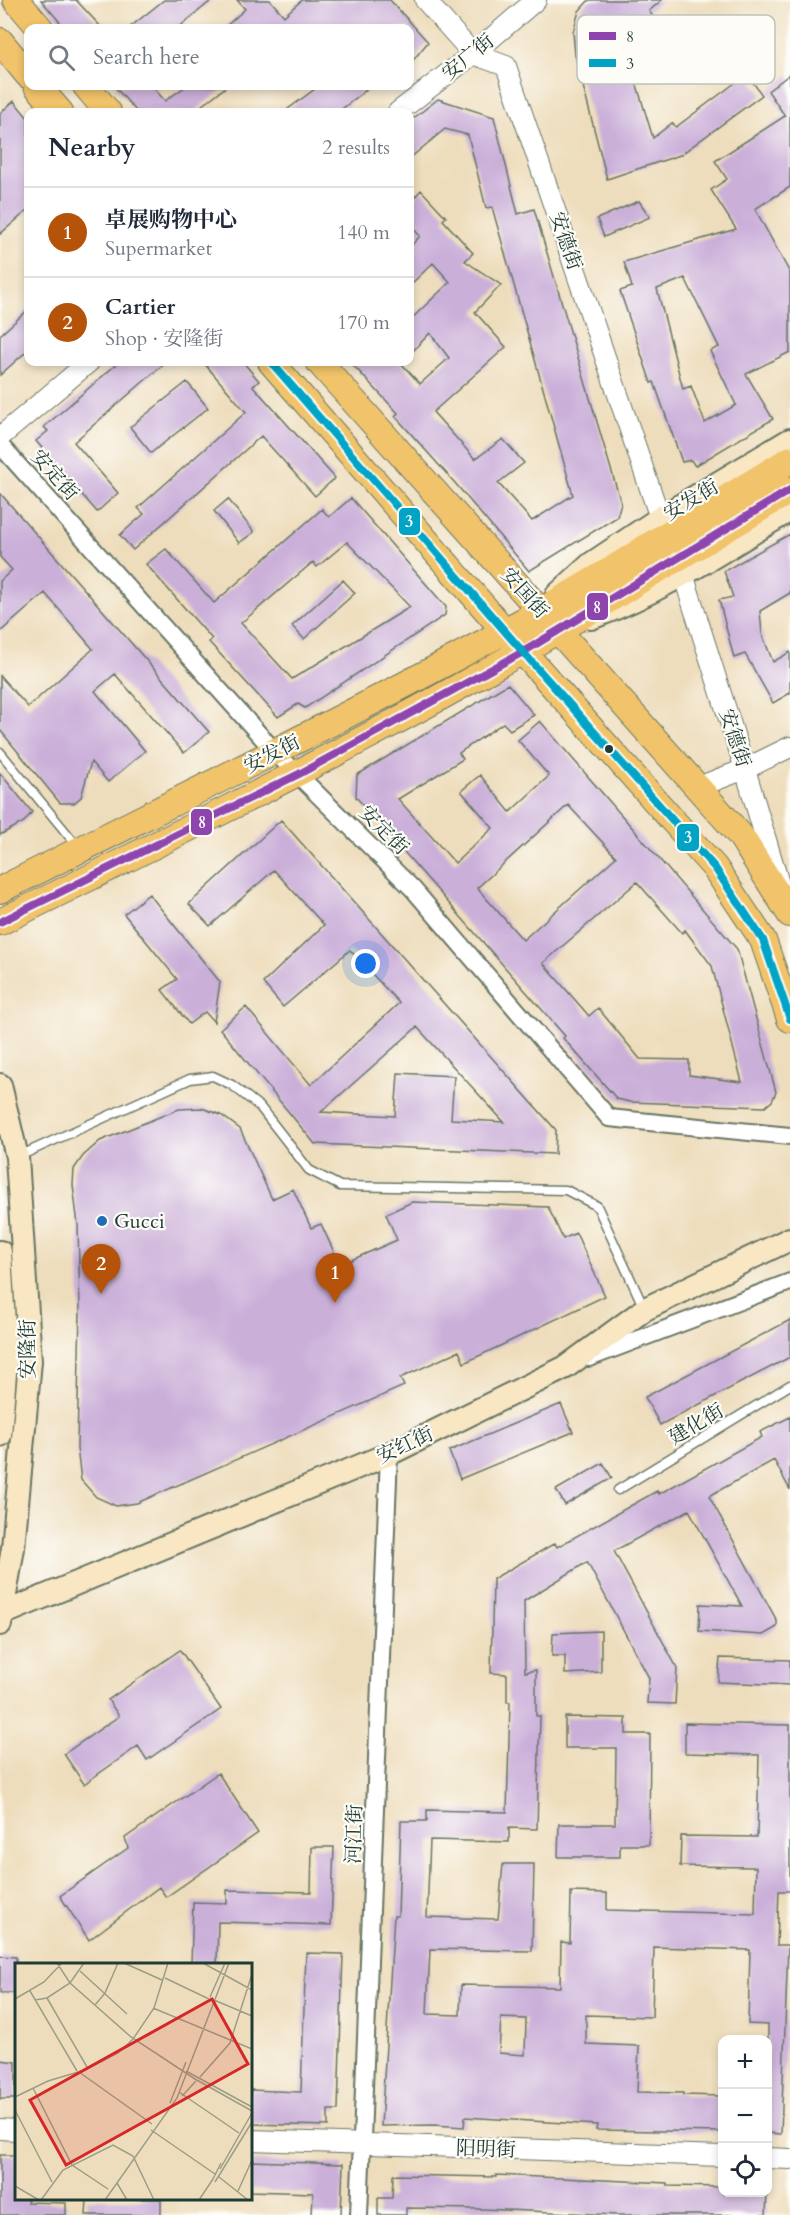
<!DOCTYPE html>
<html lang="en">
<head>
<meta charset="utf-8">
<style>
	:root { --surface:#fff; --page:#f6f6f7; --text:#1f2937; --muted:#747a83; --line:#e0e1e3; --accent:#b45309 }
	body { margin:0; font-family:Cardo,"Noto Serif SC",serif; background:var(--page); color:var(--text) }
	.controls { position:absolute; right:18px; bottom:18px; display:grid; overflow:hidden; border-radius:12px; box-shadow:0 3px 9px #0003 }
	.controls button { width:54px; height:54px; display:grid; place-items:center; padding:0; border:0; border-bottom:2px solid var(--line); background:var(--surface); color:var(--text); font:30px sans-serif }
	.you { position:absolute; left:366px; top:964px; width:21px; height:21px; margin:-15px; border:4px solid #fff; border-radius:50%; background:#1a73e8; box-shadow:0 0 0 9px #1a73e833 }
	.badge { display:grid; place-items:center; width:39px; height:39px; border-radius:50%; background:var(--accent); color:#fff; font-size:20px; font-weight:700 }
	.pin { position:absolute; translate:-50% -50px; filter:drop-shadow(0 2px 3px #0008) }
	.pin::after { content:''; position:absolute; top:32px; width:21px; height:18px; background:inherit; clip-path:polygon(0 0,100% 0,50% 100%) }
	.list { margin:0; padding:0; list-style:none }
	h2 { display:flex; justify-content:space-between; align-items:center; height:78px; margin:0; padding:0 24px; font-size:26px }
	h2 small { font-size:20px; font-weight:400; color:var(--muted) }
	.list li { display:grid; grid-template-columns:39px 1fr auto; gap:18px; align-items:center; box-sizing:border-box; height:90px; padding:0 24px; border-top:2px solid var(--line) }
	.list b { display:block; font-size:22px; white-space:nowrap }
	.list p { margin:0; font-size:20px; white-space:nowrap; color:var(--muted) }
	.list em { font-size:20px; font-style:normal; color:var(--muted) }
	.icon { flex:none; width:33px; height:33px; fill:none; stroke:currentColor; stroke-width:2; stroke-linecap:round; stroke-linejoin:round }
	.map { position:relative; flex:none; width:790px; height:2215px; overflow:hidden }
	.search { position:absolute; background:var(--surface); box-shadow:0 3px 9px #0003; left:24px; top:24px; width:390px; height:66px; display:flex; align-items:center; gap:15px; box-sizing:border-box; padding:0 21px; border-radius:12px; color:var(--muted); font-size:22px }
	.panel { position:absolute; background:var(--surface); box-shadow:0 3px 9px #0003; left:24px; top:108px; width:390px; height:258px; border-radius:12px }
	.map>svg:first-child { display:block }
	.building { fill:#caafd9; fill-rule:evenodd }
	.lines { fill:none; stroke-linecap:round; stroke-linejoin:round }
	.service-casing { stroke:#677564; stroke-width:11 }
	.minor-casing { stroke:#677564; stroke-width:20 }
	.tertiary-casing { stroke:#677564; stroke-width:22 }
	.secondary-casing { stroke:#677564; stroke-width:26 }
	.primary-casing { stroke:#677564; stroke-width:28 }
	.trunk-casing { stroke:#677564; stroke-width:30 }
	.service { stroke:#fff; stroke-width:8 }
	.minor { stroke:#fff; stroke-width:16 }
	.tertiary { stroke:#fff; stroke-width:20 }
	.secondary { stroke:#f9e7c3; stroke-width:22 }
	.primary { stroke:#f1c36a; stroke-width:26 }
	.trunk { stroke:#f1c36a; stroke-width:27 }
	.bus-1-casing { stroke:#fdfcf7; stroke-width:12 }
	.bus-2-casing { stroke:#fdfcf7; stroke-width:12 }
	.bus-1 { stroke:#8e44ad; stroke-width:8 }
	.bus-2 { stroke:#02a4c6; stroke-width:8 }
	.bus-dot { fill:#1f3d34; stroke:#fdfcf7; stroke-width:2 }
	.poi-dot { fill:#1f6fb2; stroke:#fdfcf7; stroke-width:2 }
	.labels { text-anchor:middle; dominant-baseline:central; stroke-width:4.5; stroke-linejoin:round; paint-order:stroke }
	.street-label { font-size:20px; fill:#1f3d34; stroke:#fdfcf7 }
	.poi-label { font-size:20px; fill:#1f3d34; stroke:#fdfcf7; text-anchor:start }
	.inset-road { fill:none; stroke:#9b9d86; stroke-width:1.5 }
	.view { fill:#d62828; fill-opacity:0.15; stroke:#d62828; stroke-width:3 }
	.inset-edge { fill:none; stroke:#1f3d34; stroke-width:3 }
	.key { fill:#fdfcf7; stroke:#bac3bc; stroke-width:1.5 }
	.key-label { font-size:16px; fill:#1f3d34 }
	.line-badge { stroke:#fdfcf7; stroke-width:2 }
	.badge-label { font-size:16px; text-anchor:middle; font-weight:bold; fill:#fff }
</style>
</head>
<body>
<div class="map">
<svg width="790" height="2215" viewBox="0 0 790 2215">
	<rect width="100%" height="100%" fill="#fdfcf7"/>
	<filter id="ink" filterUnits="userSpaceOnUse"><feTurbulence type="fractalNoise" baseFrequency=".0167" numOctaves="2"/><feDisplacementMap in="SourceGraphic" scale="12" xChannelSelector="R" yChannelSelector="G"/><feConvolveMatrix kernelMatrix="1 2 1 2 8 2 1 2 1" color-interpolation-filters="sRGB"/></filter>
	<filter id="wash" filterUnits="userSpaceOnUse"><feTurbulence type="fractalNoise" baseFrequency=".008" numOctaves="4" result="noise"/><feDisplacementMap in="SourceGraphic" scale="24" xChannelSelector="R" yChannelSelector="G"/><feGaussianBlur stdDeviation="1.35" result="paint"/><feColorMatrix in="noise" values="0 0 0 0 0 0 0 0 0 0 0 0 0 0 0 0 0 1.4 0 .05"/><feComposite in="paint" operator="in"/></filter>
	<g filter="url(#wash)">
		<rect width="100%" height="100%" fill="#eeddbc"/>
		<g id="blocks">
			<path class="building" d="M41,0h35l26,28h-37z
				M164,0h48l-34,28h-49z
				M237,0h33l14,16 18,-16h88l38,42 -18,22v-36h-186l21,-19z
				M589,0h73l-13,11 4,6 -25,18 -2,14 27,89 19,-15 4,4 71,-53 15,21 -82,60 -73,24 -32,-124 -2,-23 6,-21z
				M790,74v113l-35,22 35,64v79l-44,22 27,45 -78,47 -4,-6 -9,2 -28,-80 -3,1 -31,-92 12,-4 -8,-25 112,-33 -25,-39 16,-11 -12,-18 70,-45 -17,-25zM685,278l34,69 -9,4 26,54 -31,18 -14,-37 -8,3 -26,-100z
				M114,86h38l13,15 21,-15h41l-34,26h-56z
				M319,86h52l-33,26h-54z
				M438,99l56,18 24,97 16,-5 87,294 -4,14 -88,54 -74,-88 -60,-67 3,-3 -48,-51h50l20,22 29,-26 -19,-25 -20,21v-34l40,-38 -17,-19 -23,22v-38l10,-11 -10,-11v-23l11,-12 25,27 -3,3 30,33 -8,8 36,24 -26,27 31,35 -73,65 42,47 28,-20 21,24 -26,20 34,38 41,-26 -81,-288 -6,1 -18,-73 -23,-6 -35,29v-37z
				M14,101l14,17v92l-28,24v-121z
				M639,201l11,16 -46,20 -7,-18z
				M28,310v40l-28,25v-40z
				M119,362h47l-92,80 44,51 -21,19 -61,-71 12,-10 -4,-4z
				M203,362h40l16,19 -6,5 82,92 -20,18 -54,-60 -128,114 -13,-15 24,-21 -6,-6 108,-96z
				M187,382l21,26 -57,45 -21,-26z
				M0,493l209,239 -25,21 -69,-79 -20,17 50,60 -37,31 -17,-20 -10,35 -7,6h-14l-60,-73v-54l28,31 65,-58 -48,-56 -45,39v-51l12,-11 -12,-13z
				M351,498l95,109 -1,8 -140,93 -7,-4 -20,13 -69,-75 3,-3 -66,-75 20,-15 48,54 108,-94 7,8zM347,542l63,65 -118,72 -51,-56 72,-61 4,5z
				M228,499l26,33 -15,11 -25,-32z
				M790,534v59l-30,18 2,23 11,28 17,-10v41l-17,10 -28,-49 -11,4 -15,-58 14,-3 -9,-26z
				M343,580l12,13 -51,46 -12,-13z
				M508,684l26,31 -24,15 -7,-7 -44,30 4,6 -65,40 57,64 38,-35 -32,-37 19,-16 30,37 39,-36 -31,-36 22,-19 197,228 39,143 -4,9 -7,6 -135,-5 -13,-3 -54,-61 2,-2 -209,-239 1,-22zM568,805l48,52 -93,83 -46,-52zM637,882l45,51 3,-3 27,36 30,116 -53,-7v-15l-49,-1 -42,-51 -9,8 -46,-53z
				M0,773l32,39 -8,10 -24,13z
				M281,820l275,310 -1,24 -240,-10 -95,-115 26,-22 65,78 88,-82 -49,-53 -67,57 -20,-24 61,-58 -50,-55 -64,56 -21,-22zM417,1027l55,60 32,35 -53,-3 3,-43 -56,-3 -3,43 -74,-4z
				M149,894l71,88 -6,40 -9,-10 -16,12 -27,-34 15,-11 -53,-65z
				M202,1108l19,7 19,14 32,70 21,-10 18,39 10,-4 19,41 57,-25 -11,-26 26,-12 136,5 15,32 13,-6 29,63 -141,67 -5,-12 -59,27 4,8 -267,117 -21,3 -20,-9 -15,-17 -4,-32 3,-138 -2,-85 -5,-40 1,-16 9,-13 17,-15 79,-32z
				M790,1320v37l-130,68 -15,-28z
				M561,1404l12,28 -113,47 -11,-28z
				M790,1417v73l-16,-30 -65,36 68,125v6l-14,8 -64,-4 1,-27 42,2 -53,-96 -75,41 63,117 -2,36 -28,-1 2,-25 -62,-116 -63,39 1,71 11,-2v46h4l-3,113 -28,-1v14l-79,-2 -3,77 71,2 5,-55h31l-2,87 -102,-2 -3,65 33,1 1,-30 99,2 1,-45 9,1 1,-51 36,1v17l148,4 1,-47 -76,-1 1,-30 76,1 2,-82 -74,-2v-30l105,2v166h-11l-2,54h11l-7,189 -13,-1v-108l-20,-1 2,-74 -96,-3 -2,70 -66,-2v29l53,2 -2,46 46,1v2l40,1v36l-127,-2 1,-5 -132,-8 -1,10 -29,-2 -54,1 13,-210h4l3,-95h26v-11l80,2 3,-110h-3v-28l-16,-1 2,-94 62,-36 2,4 100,-56 2,3 103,-57 -2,-5zM501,2018l25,1 -1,36 -26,-2z
				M603,1463l9,15 -47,27 -9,-15z
				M601,1631v41l-36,2v-18h-13l1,-23z
				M180,1650l41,59 -74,51 -9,-14 -54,38 -20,-30 55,-38 -11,-16z
				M720,1658l70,2v25l-72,-3z
				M565,1717l61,1v16h24l-1,111h-29v12h-62l1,-33h56l1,-76h-51z
				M218,1773l40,60 -92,64 -7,-10 -70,53 -29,-44 68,-48 -3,-10z
				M312,1847h22l-3,78 -113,-3 -1,43h-26l2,-63 34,1v-13l84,2z
				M306,1953l37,1 -5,156h-10v16l-78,-2v-34l51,2z
				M0,1956l16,1v36h-16z
				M0,2060l16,2v37h-16z
				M0,2155h16v44h12l-1,3 39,1v12h-66z
				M250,2161l93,3 -2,51h-29l1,-22 -63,-2z
				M393,2175l103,2v-2l172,8v3l55,1v6h44l-1,22h-149l-134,-6 -77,-1v7h-28v-17h14z
				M87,2199h74v16h-75z"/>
		</g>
	</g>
	<g filter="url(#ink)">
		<use href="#blocks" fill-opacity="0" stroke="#677564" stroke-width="1.5"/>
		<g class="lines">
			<g class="service-casing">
				<path id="service" d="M0,752l78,95
					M17,1157l173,-78 23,-3 19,9 28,22 49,63 31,16 226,4 31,16 47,102
					M618,1490l172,-105"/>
			</g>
			<g class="minor-casing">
				<path id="minor" d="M0,445l276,308 137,136 196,229 181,18
					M589,1358l201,-76
					M359,2215l30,-761"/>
			</g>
			<g class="tertiary-casing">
				<path id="tertiary" d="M425,0l48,54 33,12 154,452
					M398,112l75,-58 63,-54
					M0,437l89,-75
					M683,574l62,195 35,118
					M698,787l47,-18 45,-22
					M0,2129l16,1
					M250,2140l472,16
					M768,2158l22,1"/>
			</g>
			<g class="secondary-casing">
				<path id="secondary" d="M557,595l34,-31 69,-46 130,-78
					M591,618c71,-26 134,-69 199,-108
					M0,1085l17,72 13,204 -17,187 -13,76
					M0,1252l6,109 -6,74
					M2,1614l387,-160 177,-87 79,-58 145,-70"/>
			</g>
			<g class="primary-casing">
				<path id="primary" d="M16,0l24,28
					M0,41l28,34
					M37,86l23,26
					M86,86l22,26
					M271,362l252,290 192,216 48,72 27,79
					M319,362l421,473 50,79
					M0,890c136,-69 273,-136 408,-207 79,-42 158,-84 233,-132
					M0,922c222,-110 445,-218 655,-351"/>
			</g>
			<g class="trunk-casing">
				<path id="trunk" d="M641,551l149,-91
					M655,571l135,-81"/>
			</g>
			<use href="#service" class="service"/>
			<use href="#minor" class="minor"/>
			<use href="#tertiary" class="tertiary"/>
			<use href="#secondary" class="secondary"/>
			<use href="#primary" class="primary"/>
			<use href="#trunk" class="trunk"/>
			<g class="bus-1-casing">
				<path id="bus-1" d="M0,922l299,-148 224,-122 267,-162"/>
			</g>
			<g class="bus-2-casing">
				<path id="bus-2" d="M271,362l252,290 192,216 48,72 27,79"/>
			</g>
			<use href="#bus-1" class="bus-1"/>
			<use href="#bus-2" class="bus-2"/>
		</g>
	</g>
	<circle class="bus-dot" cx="609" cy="749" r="5"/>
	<circle class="poi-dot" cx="102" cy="1221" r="6"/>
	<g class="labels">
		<g class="street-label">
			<text transform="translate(468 57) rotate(-39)">安广街</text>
			<text transform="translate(566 241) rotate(71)">安德街</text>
			<text transform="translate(55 475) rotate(48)">安定街</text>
			<text transform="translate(691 500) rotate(-31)">安发街</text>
			<text transform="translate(525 593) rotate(48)">安国街</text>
			<text transform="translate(735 738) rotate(72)">安德街</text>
			<text transform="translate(272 754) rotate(-27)">安发街</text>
			<text transform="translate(384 830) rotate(45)">安定街</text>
			<text transform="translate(27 1349) rotate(-90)">安隆街</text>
			<text transform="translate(696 1424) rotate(-31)">建化街</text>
			<text transform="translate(405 1445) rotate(-25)">安红街</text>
			<text transform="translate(354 1834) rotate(-88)">河江街</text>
			<text transform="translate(486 2149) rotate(2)">阳明街</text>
		</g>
		<g class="poi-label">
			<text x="114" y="1221">Gucci</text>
		</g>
	</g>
	<g transform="translate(15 1963)">
		<rect width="237" height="237" fill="#eeddbc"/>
		<path class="inset-road" d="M42,0l13,20 61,54 64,42M109,0l38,17M188,0l49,27M65,8l47,43M150,15l44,21M15,28l47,80M195,34l15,-34M32,35l40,69M0,36l29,-17 18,-19M20,37l12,-2 23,-15 14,-20M199,37l38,16M80,42l10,-12 13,-30M138,45l99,41M171,108l66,36M64,109l73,52M185,114l30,-34 22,-69M180,116l57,32M18,125l39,77 36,24M164,129l60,41M167,133l14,-15M0,134l33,-16 37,-11 33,-17 15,-14 21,-31 14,-45M155,140l16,-41M0,147l37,72M136,167l64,44M205,206l32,-56M204,214l29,23M197,218l9,-18M200,219l37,-60M102,220l10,17M0,223l24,14M223,228l14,-31M26,237l22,-30 50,-25 20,11 21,44M90,237l72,-102 52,-135M184,237l14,-21"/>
		<path class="view" d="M197,36l36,65 -182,101 -36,-65z"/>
		<rect width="237" height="237" class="inset-edge"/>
	</g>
	<rect x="577" y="15" width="198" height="69" rx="9" class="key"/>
	<rect x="589" y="32" width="27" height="8" fill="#8e44ad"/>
	<rect x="589" y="59" width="27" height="8" fill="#02a4c6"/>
	<g class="key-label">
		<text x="626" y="42">8</text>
		<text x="626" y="69">3</text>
	</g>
	<g class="line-badge">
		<rect x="398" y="507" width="23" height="29" rx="6" fill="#02a4c6"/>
		<rect x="586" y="592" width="23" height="29" rx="6" fill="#8e44ad"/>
		<rect x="190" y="808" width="23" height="28" rx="6" fill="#8e44ad"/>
		<rect x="676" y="823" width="24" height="29" rx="6" fill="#02a4c6"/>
	</g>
	<g class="badge-label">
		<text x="409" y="527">3</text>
		<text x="597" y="613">8</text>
		<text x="202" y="828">8</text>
		<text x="688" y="843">3</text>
	</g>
</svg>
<div class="controls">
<button>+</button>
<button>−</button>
<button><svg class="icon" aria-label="locate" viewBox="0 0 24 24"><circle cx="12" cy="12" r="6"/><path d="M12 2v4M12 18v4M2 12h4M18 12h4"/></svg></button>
</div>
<div class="you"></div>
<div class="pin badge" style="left:335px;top:1303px">1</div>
<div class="pin badge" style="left:101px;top:1294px">2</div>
<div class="search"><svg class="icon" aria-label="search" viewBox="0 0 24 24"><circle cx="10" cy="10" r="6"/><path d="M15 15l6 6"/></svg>Search here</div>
<section class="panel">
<h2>Nearby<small>2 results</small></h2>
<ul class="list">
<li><span class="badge">1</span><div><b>卓展购物中心</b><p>Supermarket</p></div><em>140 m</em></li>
<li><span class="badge">2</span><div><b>Cartier</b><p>Shop · 安隆街</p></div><em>170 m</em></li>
</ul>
</section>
</div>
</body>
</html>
